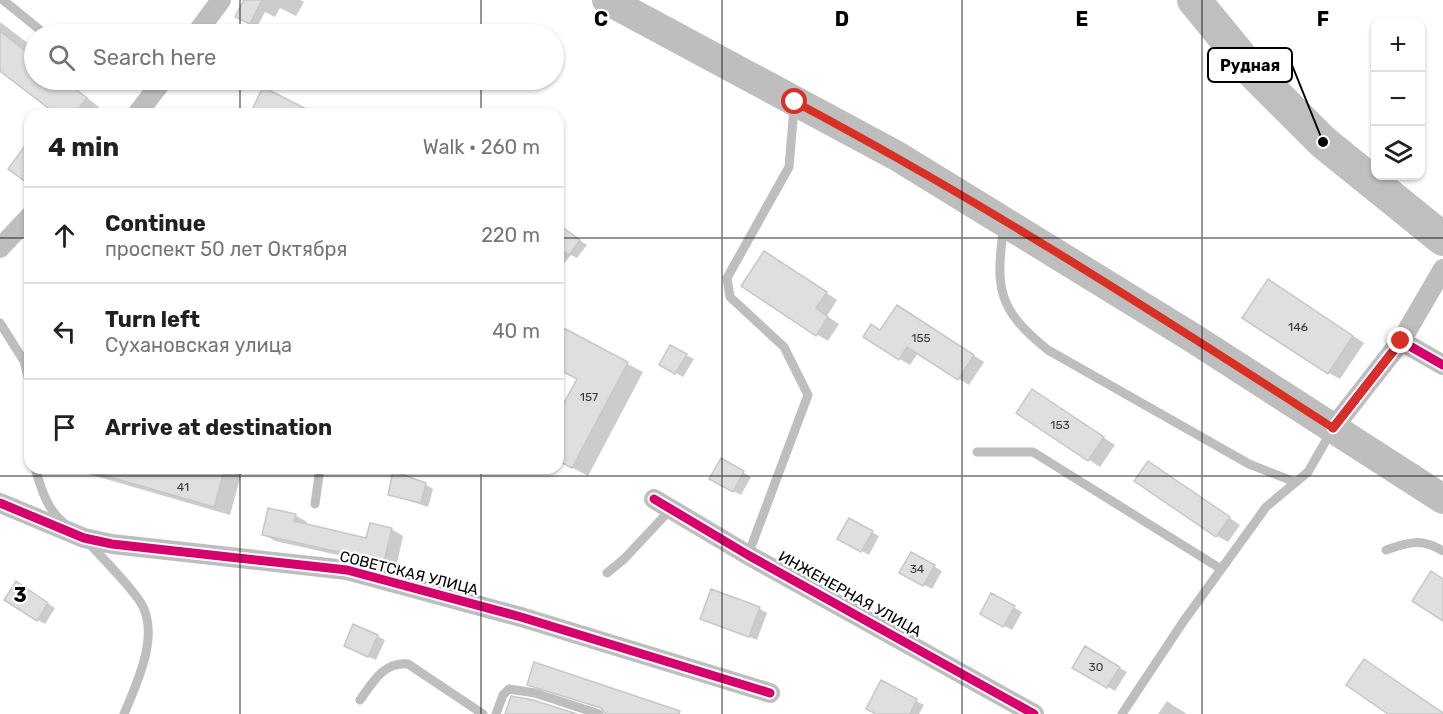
<!DOCTYPE html>
<html lang="en">
<head>
<meta charset="utf-8">
<style>
	:root { --surface:#fff; --page:#f6f6f6; --text:#202124; --muted:#757577; --line:#e0e0e0 }
	body { margin:0; font-family:Rubik,sans-serif; background:var(--page); color:var(--text) }
	.controls { position:absolute; right:18px; top:18px; display:grid; overflow:hidden; border-radius:12px; box-shadow:0 2px 4px #0004 }
	.controls button { width:54px; height:54px; display:grid; place-items:center; padding:0; border:0; border-bottom:2px solid var(--line); background:var(--surface); color:var(--text); font:30px sans-serif }
	.stop { position:absolute; width:18px; height:18px; margin:-14px; border:4px solid #d93025; border-radius:50%; background:#fff }
	.stop.end { background:#d93025; border-color:#fff; box-shadow:0 2px 6px #0008 }
	.list { margin:0; padding:0; list-style:none }
	h2 { display:flex; justify-content:space-between; align-items:center; height:78px; margin:0; padding:0 24px; font-size:26px }
	h2 small { font-size:20px; font-weight:400; color:var(--muted) }
	.list li { display:grid; grid-template-columns:39px 1fr auto; gap:18px; align-items:center; box-sizing:border-box; height:96px; padding:0 24px; border-top:2px solid var(--line) }
	.list b { display:block; font-size:22px; white-space:nowrap }
	.list p { margin:0; font-size:20px; white-space:nowrap; color:var(--muted) }
	.list em { font-size:20px; font-style:normal; color:var(--muted) }
	.icon { flex:none; width:33px; height:33px; fill:none; stroke:currentColor; stroke-width:2; stroke-linecap:round; stroke-linejoin:round }
	.map { position:relative; flex:none; width:1443px; height:714px; overflow:hidden }
	.search { position:absolute; background:var(--surface); box-shadow:0 2px 4px #0004; left:24px; top:24px; width:540px; height:66px; display:flex; align-items:center; gap:15px; box-sizing:border-box; padding:0 21px; border-radius:33px; color:var(--muted); font-size:22px }
	.panel { position:absolute; background:var(--surface); box-shadow:0 2px 4px #0004; left:24px; top:108px; width:540px; height:366px; border-radius:18px }
	.map>svg:first-child { display:block }
	.shadow { fill:#0003 }
	.lines { fill:none; stroke-linecap:round; stroke-linejoin:round }
	.river { stroke:#bfbfbf; stroke-width:34 }
	.building { fill:#dfdfdf; stroke:#c7c7c7; stroke-width:1.5 }
	.service { stroke:#bebebe; stroke-width:9 }
	.minor { stroke:#bebebe; stroke-width:20 }
	.primary { stroke:#bebebe; stroke-width:30 }
	.cycleway-casing { stroke:#fff; stroke-width:13 }
	.cycleway { stroke:#d6006c; stroke-width:9 }
	.route { stroke:#d93025; stroke-width:8 }
	.grid { fill:none; stroke:#000; stroke-width:1.5; stroke-opacity:0.55 }
	.labels { text-anchor:middle; dominant-baseline:central; stroke-width:4.5; stroke-linejoin:round; paint-order:stroke }
	.number-label { font-size:12px; fill:#383838 }
	.street-label { font-size:15px; fill:#000; stroke:#fff }
	.grid-label { font-size:20px; text-anchor:middle; font-weight:bold; fill:#000; stroke:#fff; stroke-width:4.5; stroke-linejoin:round; paint-order:stroke }
	.leader { fill:none; stroke:#000; stroke-width:2 }
	.callout-dot { fill:#000; stroke:#fff; stroke-width:2 }
	.callout { fill:#fff; stroke:#000; stroke-width:2 }
	.callout-label { font-size:16px; text-anchor:middle; font-weight:bold; fill:#000 }
</style>
</head>
<body>
<div class="map">
<svg width="1443" height="714" viewBox="0 0 1443 714">
	<rect width="100%" height="100%" fill="#fff"/>
	<path class="shadow" d="M245,0h55l4,2 -8,14 -16,-8 -5,9 -10,-5 -8,15 -20,-11z
		M0,22l29,22 -4,5 9,8v23h30l35,27 -6,7h-43l3,-4 -53,-38z
		M558,225l29,20 -10,13 -6,-3 -8,10 -5,-3z
		M776,259l61,41 -10,16 12,8 -11,17 -12,-7z
		M1280,288l84,55 -24,36 -11,-6z
		M908,313l76,49 -15,23 -51,-32 -8,12 -10,-6 -19,-28z
		M558,327l85,45 -55,104 -30,-16v-43l20,-38 -20,-10z
		M671,347l23,12 -11,18 -22,-13z
		M1044,398l71,47 -15,22 -82,-54z
		M721,460l30,17 -10,18 -30,-16z
		M76,468h152l13,7 -11,40 -145,-42z
		M1160,470l80,55 -12,17 -11,-6z
		M425,484l8,5 -5,18 -39,-13z
		M295,515l12,7 -1,4 62,14 23,-11 12,7 -7,32 -121,-27 -11,-7z
		M850,520l29,16 -10,19 -29,-17z
		M912,554l30,17 -10,18 -31,-16z
		M24,588l31,20 -10,16 -7,-4z
		M992,595l30,17 -10,18 -30,-16z
		M759,608l8,5 -10,27 -55,-22z
		M377,636l8,4 -9,20 -23,-10z
		M1086,648l41,24 -12,19 -41,-24z
		M882,683l42,22 -5,9h-41z
		M1167,701l7,5 13,8h-29z"/>
	<g class="lines">
		<path class="river" d="M1194,0l59,72 70,70 120,97"/>
	</g>
	<path class="building" d="M244,0h18l-12,24 -15,-7z
		M0,31l34,27v22h29l24,18 -13,16h-18l-56,-43z
		M263,87l53,27h-66z
		M30,139v46l-22,-16z
		M558,224l22,16 -11,15 -11,-7z
		M764,251l63,41 -11,16 12,9 -12,19 -75,-50z
		M1268,279l85,57 -25,38 -86,-56z
		M897,305l77,50 -16,25 -51,-33 -8,13 -36,-23 8,-13 9,6z
		M558,325l70,37 -56,106 -14,-7v-47l19,-35 -19,-10z
		M670,345l17,9 -12,20 -16,-9z
		M1032,389l72,48 -16,24 -72,-48z
		M721,458l23,13 -11,21 -24,-13z
		M1148,461l82,56 -14,20 -82,-56z
		M93,468h132l-11,39 -121,-35z
		M393,471l33,12 -5,20 -33,-8z
		M268,508l28,6 -2,7 72,17 4,-15 22,5 -8,34 -122,-27z
		M849,518l24,13 -12,21 -24,-13z
		M911,552l24,13 -12,21 -24,-13z
		M1431,571l12,8v42l-31,-20z
		M16,581l32,22 -11,18 -33,-21z
		M711,589l49,18 -11,30 -49,-18z
		M991,593l24,13 -12,21 -23,-13z
		M353,624l25,11 -10,22 -24,-11z
		M1085,646l35,21 -13,21 -35,-20z
		M1364,659l79,54v1h-55l-42,-29z
		M534,662l146,49 -1,3h-73l-5,-6 -74,-23z
		M881,680l36,19 -7,15h-34l-10,-5z
		M511,696l22,4 44,14h-72z"/>
	<g class="lines">
		<path class="service" d="M3,0l42,34
			M1004,226c-9,62 -7,83 44,124l201,114 46,18
			M0,323l24,38 6,24
			M977,452h56l188,117
			M35,468c6,20 12,42 29,55
			M315,504l5,-36
			M87,541c17,19 37,38 52,59 23,32 -2,83 -15,114
			M1386,550c23,-8 36,-12 57,1
			M748,555l60,-160 -24,-48 -54,-50 -3,-19 62,-111 5,-59
			M607,573l17,-14 47,-50
			M360,700c13,-18 23,-38 48,-36l75,50
			M496,714l7,-19 6,-6 26,4 64,21
			M1122,714l61,-92 83,-115 42,-35 24,-42"/>
		<path class="minor" d="M196,34l25,-34
			M137,114l26,-34
			M0,248l30,-32
			M1401,341l42,-72
			M1333,428l68,-87 42,24
			M654,499l94,56 286,159
			M0,503l84,35 28,6 235,26 174,47 249,76"/>
		<path class="primary" d="M607,0l290,156 296,182 250,161"/>
		<g class="cycleway-casing">
			<path id="cycleway" d="M1333,428l68,-87 42,24
				M654,499l94,56 286,159
				M0,503l84,35 28,6 235,26 174,47 249,76"/>
		</g>
		<use href="#cycleway" class="cycleway"/>
	</g>
	<g class="lines">
		<path class="route" d="M795,102c185,98 362,212 538,326l68,-87"/>
	</g>
	<path class="grid" d="M240,0v34M481,0v34M722,0v714M962,0v714M1202,0v714M240,80v34M481,80v34M0,238h30M558,238h885M240,468v246M481,468v246M0,476h1443"/>
	<g class="labels">
		<g class="number-label">
			<text x="1298" y="327">146</text>
			<text x="921" y="338">155</text>
			<text x="589" y="397">157</text>
			<text x="1060" y="425">153</text>
			<text x="183" y="487">41</text>
			<text x="917" y="569">34</text>
			<text x="1096" y="667">30</text>
		</g>
		<g class="street-label">
			<text transform="translate(409 573) rotate(14)">СОВЕТСКАЯ УЛИЦА</text>
			<text transform="translate(850 594) rotate(29)">ИНЖЕНЕРНАЯ УЛИЦА</text>
		</g>
	</g>
	<g class="grid-label">
		<text x="601" y="26">C</text>
		<text x="842" y="26">D</text>
		<text x="1082" y="26">E</text>
		<text x="1323" y="26">F</text>
		<text x="20" y="602">3</text>
	</g>
	<path class="leader" d="M1323 142L1292 65"/>
	<circle class="callout-dot" cx="1323" cy="142" r="6"/>
	<rect class="callout" x="1208" y="48" width="84" height="34" rx="6"/>
	<g class="callout-label">
		<text x="1250" y="71">Рудная</text>
	</g>
</svg>
<div class="controls">
<button>+</button>
<button>−</button>
<button><svg class="icon" aria-label="layers" viewBox="0 0 24 24"><path d="M12 4l9 5-9 5-9-5zM3 14l9 5 9-5"/></svg></button>
</div>
<div class="stop" style="left:795px;top:102px"></div>
<div class="stop end" style="left:1401px;top:341px"></div>
<div class="search"><svg class="icon" aria-label="search" viewBox="0 0 24 24"><circle cx="10" cy="10" r="6"/><path d="M15 15l6 6"/></svg>Search here</div>
<section class="panel">
<h2>4 min<small>Walk · 260 m</small></h2>
<ul class="list">
<li><svg class="icon" aria-label="ahead" viewBox="0 0 24 24"><path d="M12 20V5M6 11l6-6 6 6"/></svg><div><b>Continue</b><p>проспект 50 лет Октября</p></div><em>220 m</em></li>
<li><svg class="icon" aria-label="left" viewBox="0 0 24 24"><path d="M17 20v-9H6M10 6l-5 5 5 5"/></svg><div><b>Turn left</b><p>Сухановская улица</p></div><em>40 m</em></li>
<li><svg class="icon" aria-label="arrive" viewBox="0 0 24 24"><path d="M6 21V4h12l-3 4 3 4H6"/></svg><div><b>Arrive at destination</b></div></li>
</ul>
</section>
</div>
</body>
</html>
